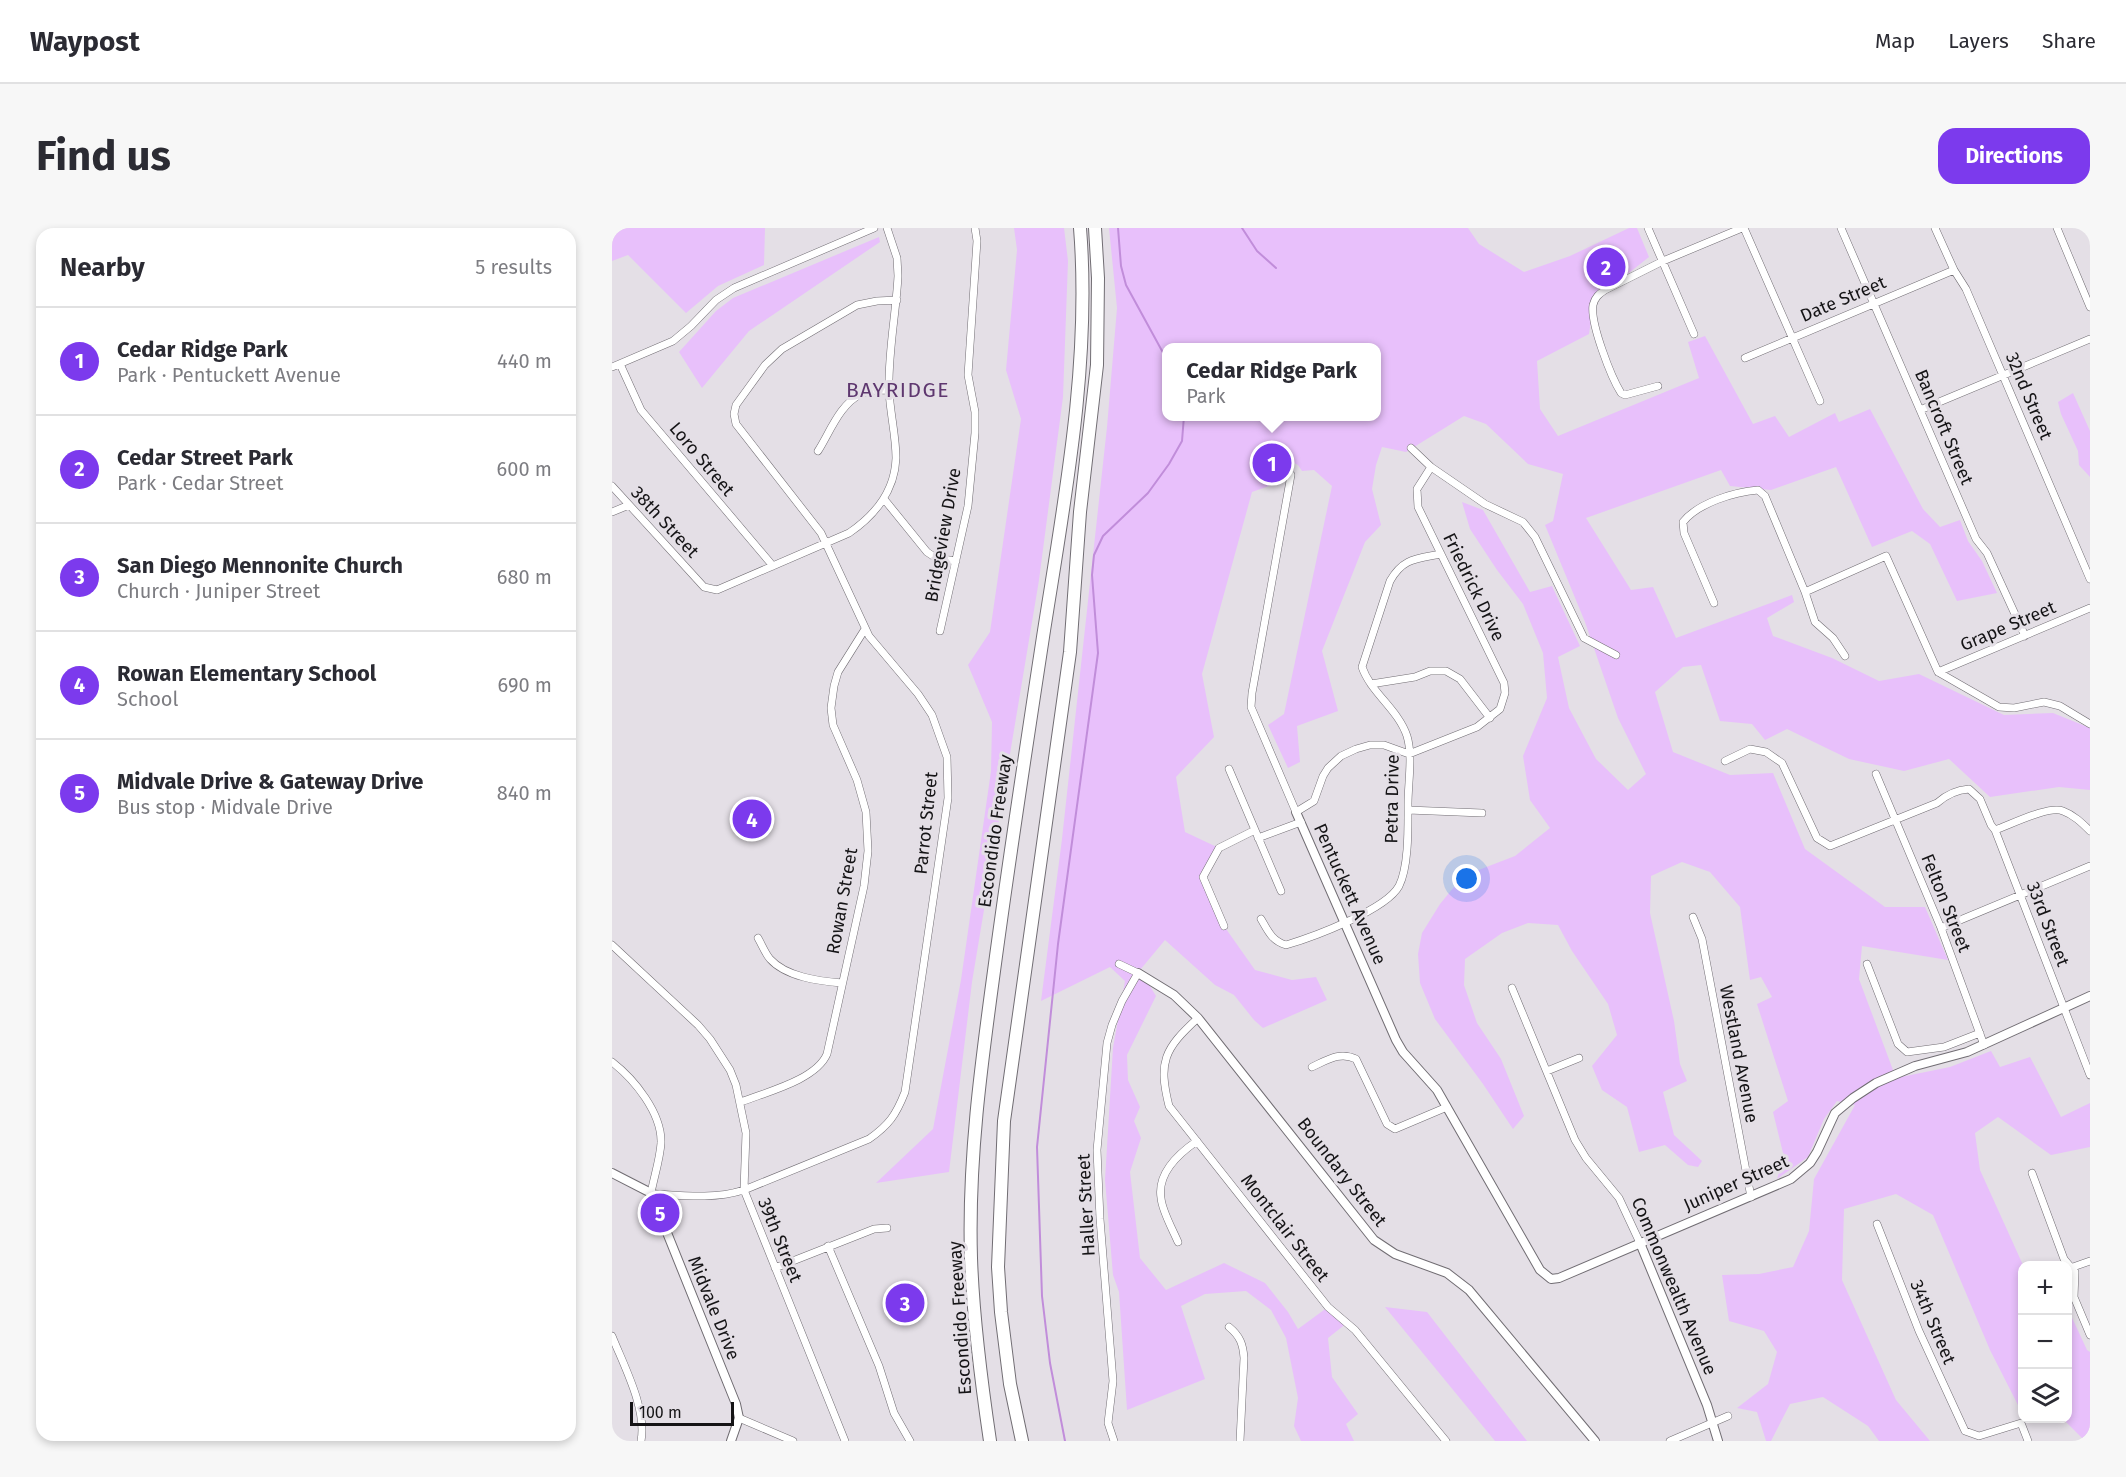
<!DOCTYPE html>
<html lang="en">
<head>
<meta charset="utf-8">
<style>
	:root { --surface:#fff; --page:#f7f7f7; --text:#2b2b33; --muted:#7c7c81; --line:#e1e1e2; --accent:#7c3aed }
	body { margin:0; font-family:"Fira Sans",sans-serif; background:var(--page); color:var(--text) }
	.controls { position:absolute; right:18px; bottom:18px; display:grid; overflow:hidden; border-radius:12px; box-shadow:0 3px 9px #0003 }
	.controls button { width:54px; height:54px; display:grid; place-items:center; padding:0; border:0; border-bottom:2px solid var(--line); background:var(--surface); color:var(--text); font:30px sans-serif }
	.scale { position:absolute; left:18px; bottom:15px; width:104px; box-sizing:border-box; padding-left:6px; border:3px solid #151416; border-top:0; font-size:16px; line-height:21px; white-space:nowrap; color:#151416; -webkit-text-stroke:4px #e4dfe6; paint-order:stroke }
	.you { position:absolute; left:855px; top:651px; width:21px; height:21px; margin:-15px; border:4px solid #fff; border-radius:50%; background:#1a73e8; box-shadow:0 0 0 9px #1a73e833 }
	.badge { display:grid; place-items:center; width:39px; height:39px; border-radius:50%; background:var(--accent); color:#fff; font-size:20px; font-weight:700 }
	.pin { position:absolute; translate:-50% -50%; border:3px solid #fff; box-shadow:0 2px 6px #0006 }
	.popup { position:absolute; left:550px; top:115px; width:219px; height:78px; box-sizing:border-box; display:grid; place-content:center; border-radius:12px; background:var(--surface); filter:drop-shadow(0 2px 4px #0005); font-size:20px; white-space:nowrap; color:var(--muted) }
	.popup b { font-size:22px; color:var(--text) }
	.popup::after { content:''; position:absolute; left:50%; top:100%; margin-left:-12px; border:12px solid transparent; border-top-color:var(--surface) }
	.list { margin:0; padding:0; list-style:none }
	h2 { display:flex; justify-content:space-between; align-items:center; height:78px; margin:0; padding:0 24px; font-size:26px }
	h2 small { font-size:20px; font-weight:400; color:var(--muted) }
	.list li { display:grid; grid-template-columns:39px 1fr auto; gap:18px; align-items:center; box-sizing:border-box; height:108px; padding:0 24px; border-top:2px solid var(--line) }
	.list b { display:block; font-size:22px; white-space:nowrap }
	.list p { margin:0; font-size:20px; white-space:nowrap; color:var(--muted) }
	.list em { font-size:20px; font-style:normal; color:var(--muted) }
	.icon { flex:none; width:33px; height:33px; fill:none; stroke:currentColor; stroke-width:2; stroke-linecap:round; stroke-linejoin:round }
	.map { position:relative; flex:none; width:1478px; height:1213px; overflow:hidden; border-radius:18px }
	header { display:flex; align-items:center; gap:36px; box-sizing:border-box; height:84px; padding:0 30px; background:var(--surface); border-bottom:2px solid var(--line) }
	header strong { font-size:28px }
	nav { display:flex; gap:33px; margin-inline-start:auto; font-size:21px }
	.intro { display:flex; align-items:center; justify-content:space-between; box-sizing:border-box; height:144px; padding:0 36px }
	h1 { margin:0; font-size:42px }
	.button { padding:15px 27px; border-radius:18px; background:var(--accent); color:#fff; font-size:21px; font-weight:700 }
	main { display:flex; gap:36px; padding:0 36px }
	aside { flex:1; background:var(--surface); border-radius:18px; box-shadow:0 3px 9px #0003 }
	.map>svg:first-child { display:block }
	.green { fill:#e8c0fb; fill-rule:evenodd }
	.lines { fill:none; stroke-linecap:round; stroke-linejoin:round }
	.stream { stroke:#c18dda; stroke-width:2 }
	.minor-casing { stroke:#716d73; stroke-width:8 }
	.tertiary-casing { stroke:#716d73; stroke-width:10 }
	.motorway-casing { stroke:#716d73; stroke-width:14 }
	.minor { stroke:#fff; stroke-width:7 }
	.tertiary { stroke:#fff; stroke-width:8 }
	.motorway { stroke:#fff; stroke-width:12 }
	.labels { text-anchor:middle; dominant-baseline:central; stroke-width:6; stroke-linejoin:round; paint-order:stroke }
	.street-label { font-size:18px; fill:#151416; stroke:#e4dfe6 }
	.quarter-label { font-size:21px; letter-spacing:1.5px; fill:#5e376f; stroke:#e4dfe6 }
</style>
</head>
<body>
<header>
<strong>Waypost</strong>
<nav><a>Map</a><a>Layers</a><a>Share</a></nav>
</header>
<div class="intro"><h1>Find us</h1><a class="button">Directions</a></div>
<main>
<aside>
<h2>Nearby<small>5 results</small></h2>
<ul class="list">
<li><span class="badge">1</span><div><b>Cedar Ridge Park</b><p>Park · Pentuckett Avenue</p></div><em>440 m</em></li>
<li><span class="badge">2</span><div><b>Cedar Street Park</b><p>Park · Cedar Street</p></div><em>600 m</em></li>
<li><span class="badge">3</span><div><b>San Diego Mennonite Church</b><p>Church · Juniper Street</p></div><em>680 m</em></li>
<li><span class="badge">4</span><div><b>Rowan Elementary School</b><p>School</p></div><em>690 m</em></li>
<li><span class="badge">5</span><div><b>Midvale Drive &amp; Gateway Drive</b><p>Bus stop · Midvale Drive</p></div><em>840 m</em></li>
</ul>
</aside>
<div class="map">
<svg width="1478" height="1213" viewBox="0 0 1478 1213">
	<rect width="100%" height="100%" fill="#e4dfe6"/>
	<path class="green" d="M0,0h153l-1,37 -46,21 -32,27 -58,-58 -16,6z
		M402,0h50l4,33 -5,136 -24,183 -67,402 -23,190 -73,11 57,-54 28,-149 30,-209 1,-49 -24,-57 22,-33 31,-213 -15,-49 11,-120z
		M497,0h359l11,16 45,28 46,-16 59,-28h8l12,29 -24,19 -30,18 -6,40 -52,27 3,48 18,27 141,-58 -11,-36 17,-6 48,88 22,-8 14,21 46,-24 4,9 31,-13 53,100 17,18 20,-7 8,21 14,20 15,32 -40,8 -27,-57 -18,-13 -40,16 -36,-80 -65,23 -41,-4 -9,-16 -135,48 45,72 22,-3 23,51 116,-43 2,7 -27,16 6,18 59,22 47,23 40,-7 85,41 49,-2 37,15v62l-31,-3 -69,10 -41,-38 -45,12 -55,-12 -62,-30 -22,11 -13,-16 -32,-3 -19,-56 -18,2 -28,25 18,60 57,23 43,-2 32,76 80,58h40l23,53 -86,-14 -3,33 37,99 54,-11 41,-16 9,16 30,-10 31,60 29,-14v44l-39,8 -53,-38 -23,16 5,37 43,95 -1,143 -2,1 -30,-59 -57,-135 -37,-21 -52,15 -2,71 54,120 34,41h-51l-11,-15 -45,-29 -33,7 -19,37h-5l-9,-29 -20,-4 31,-24 9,-32 -13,-21 -35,-10 -7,-46 37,-1 34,-7 16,-36 5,-52 41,-74 -18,-4 -13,18 -16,38 -31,22 7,-22 -11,-45 15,-11 -31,-97 15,-7 -11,-20 -11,3 -10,-73 -30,-35 -28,-10 -31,14 -1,37 24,108 6,43 7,17 -24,11 11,43 28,26 -4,6 -10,-2 -23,-20 -26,7 -12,-45 -25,-17 -10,-24 25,-31 -9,-31 -36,-53 -14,-26 -30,-2 -26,10 -37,26 -1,26 13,38 24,36 23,57 -11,13 -30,-45 -48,-65 -15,-36 -2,-29 4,-21 18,-29 23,-28 52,-20 35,-28 -20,-28 -7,-44 24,-58 -4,-45 -20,-49 -26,-34 -27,-41 -8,-27 21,8 47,82 22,-6 28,60 -22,11 11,51 27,51 32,31 18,-16 -28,-56 -33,-96 -40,-97 8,-4 10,-47 -35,-10 -42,-40 -22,-8 -58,36 -24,-5 -6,18 -4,24 9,36 -16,17 -43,109 16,60 -41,15 3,36 -12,6 -20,-43 16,-11 48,-228 -18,-16 -12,1 -4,-6 -8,-4 -20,11 -1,14 -17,6 -50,182 12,63 -38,40 9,55 34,16 -16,29 21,49 31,44 37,10 24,-3 11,23 -64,28 -9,-8 -20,-25 -19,-10 -50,-45 -25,30 16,26 -29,59 1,25 12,27 -6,14 7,17 -11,34 10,86 26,32 58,-27 41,20 23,29 10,17 30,-22 19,16 -19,15 4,39 26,37 -12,10 8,17h-53l-7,-15 4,-28 -12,-60 -15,-28 -25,-19 -41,3 -24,12 24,73 -78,31 -8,-118 -6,-17 -8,-95 8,-132 12,-67 -15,-14 -69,34 21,-162 45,-412 10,-119zM555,119h210v69h-210z
		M267,9l1,5 -131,89 -47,57 -23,-36 37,-41 17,-13z
		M1461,165l17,38v46l-11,-12 -1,-14 -17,-37 -3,-12z
		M773,1079l42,5 100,129h-32z
		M1456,1081l19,41 3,2v89h-5l-22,-22 5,-1z"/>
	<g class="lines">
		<path class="stream" d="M506,0l3,38 5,19 41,75
			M630,0l15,23 19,17
			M453,1213l-15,-78 -8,-67 -5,-149 21,-203 40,-291 -6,-78 2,-20 9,-19 45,-43 21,-29 13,-23 2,-25"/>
		<g class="minor-casing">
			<path id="minor" d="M1036,0l46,106
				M1132,0l76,173
				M1229,0l135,311 11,14 38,83
				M1323,0l19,42 12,19 124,290
				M1445,0l33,79
				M1133,130l209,-88
				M8,136l21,46 132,156
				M0,139l61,-26 18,-15 25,-26 18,-12 140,-60
				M1046,158l-33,9 -4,-2c-10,-16 -31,-70 -28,-88 2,-8 6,-11 12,-15l58,-29 79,-33
				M1308,182l170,-71
				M799,220l20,19 54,37 38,18 12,15 49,101 32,17
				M206,223c12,-19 22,-47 43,-57 8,-4 19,-4 28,-4
				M679,247l-39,218 -1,14 45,105 18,-11 9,-25 5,-8 13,-12 15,-7 14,-4h14l25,9 68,-27 23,-18 5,-16 -1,-10 -86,-176 -1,-18 14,-22
				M0,258l92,101 13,3 132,-57c25,-17 46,-42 47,-75 0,-22 -6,-45 -7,-68 -1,-38 7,-76 9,-114l-1,-18 -10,-30
				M272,271l43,53 9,6 20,3
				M0,284l17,-7
				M1193,364l81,-36 52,116
				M1102,375l-30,-70 -1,-11c15,-19 51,-30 75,-32l7,6 40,96 10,30 18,16 12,18
				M328,403l28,-125 7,-73v-21l-7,-37 9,-134 -2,-13
				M1326,444l61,35 15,1 30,-6 16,4 30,18
				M1326,444l152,-64
				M759,456l44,-7 15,-6h16l14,8 30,39
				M1113,533l25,-12 16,3 16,11 35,75 13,8 107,-43c10,-9 19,-13 32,-14l11,10 11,26 4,5 95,245
				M617,541l52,122
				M1264,546l65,154 43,117
				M796,582l74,3
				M1383,602c15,-5 54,-25 68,-19 11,4 19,12 27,20
				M646,610l43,-16
				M1081,689l9,22 49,258
				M649,691c7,12 11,22 25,26 27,-8 100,-35 113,-59 10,-20 9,-59 9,-82 0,-21 5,-48 -1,-68 -9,-27 -36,-43 -45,-69l28,-86c13,-23 26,-22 51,-27
				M612,698l-21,-49 16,-29 36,-18
				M1329,700l149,-62
				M146,710c4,7 7,15 12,21 16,18 49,22 72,24
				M0,717l86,80 12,14 20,31 6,15 10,48 -2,57 101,251
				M1255,736l31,80 9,8 37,-5 36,-14
				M900,760l63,152 11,18 33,40 21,45
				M586,790c-34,31 -40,44 -29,88l159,201 27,23 91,111
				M0,834c22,17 50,51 49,81 -1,16 -7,34 -10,50l6,1c30,2 58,5 87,-4l125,-51c20,-14 27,-24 36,-47l43,-294 -1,-41 -15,-42 -14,-21 -49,-58 -48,-103 -85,-109 -2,-10 2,-9 29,-40 17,-16 75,-44 20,-4 20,-1
				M700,839c15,-7 28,-16 44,-8l31,65 8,5 52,-22
				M935,843l32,-13
				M129,874c25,-10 75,-22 86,-48l37,-168 4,-35 -2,-39 -9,-32 -24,-55 -2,-17 3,-22 4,-14 27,-43
				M1420,945l32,86 11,13 -1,25 16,38
				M1265,996l42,107 46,100 14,5 42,-13 7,18
				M566,1014c-5,-12 -16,-31 -17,-44 -4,-25 17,-44 36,-57
				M216,1018l51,120 15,47 16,28
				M1461,1039l17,-6
				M163,1040l99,-39 13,-1
				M617,1099c11,9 14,17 15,31l-4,83
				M0,1108c12,30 35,73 29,105
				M127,1190l54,23
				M502,1213l-6,-18 5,-42 -13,-162 -3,-69 10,-107 5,-18 10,-24 16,-28 -19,-9
				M1058,1213l58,-25"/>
		</g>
		<g class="tertiary-casing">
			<path id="tertiary" d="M684,584l100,228 7,12 34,38 103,180 11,9 8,-1 232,-99 19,-16 7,-11 18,-39 18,-15 23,-15 39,-17 52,-14 123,-56
				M526,745l36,22 24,23 176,222 21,14 52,19 22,17 126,151
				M0,945l39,20 85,211 3,14 -8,23
				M1028,1015l67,162 11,36"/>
		</g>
		<g class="motorway-casing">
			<path id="motorway" d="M378,1213c-9,-61 -17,-122 -19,-183 -3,-97 10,-192 23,-287 15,-112 32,-223 49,-334 21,-135 48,-272 37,-409
				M410,1213l-12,-57 -9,-72 -3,-45 6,-146 66,-469 10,-140 17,-147 1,-87 -3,-50"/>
		</g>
		<use href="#minor" class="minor"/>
		<use href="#tertiary" class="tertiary"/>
		<use href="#motorway" class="motorway"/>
	</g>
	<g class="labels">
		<g class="street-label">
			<text transform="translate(1231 71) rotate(-23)">Date Street</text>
			<text transform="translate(1417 168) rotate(67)">32nd Street</text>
			<text transform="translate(1332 199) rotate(67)">Bancroft Street</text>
			<text transform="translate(90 231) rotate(50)">Loro Street</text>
			<text transform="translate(53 294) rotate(47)">38th Street</text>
			<text transform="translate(331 307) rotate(-80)">Bridgeview Drive</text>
			<text transform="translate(862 359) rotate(64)">Friedrick Drive</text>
			<text transform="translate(1396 398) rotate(-23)">Grape Street</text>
			<text transform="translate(780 571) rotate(-89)">Petra Drive</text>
			<text transform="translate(314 595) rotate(-84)">Parrot Street</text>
			<text transform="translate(383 603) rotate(-82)">Escondido Freeway</text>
			<text transform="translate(738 666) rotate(66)">Pentuckett Avenue</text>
			<text transform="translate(230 673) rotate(-80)">Rowan Street</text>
			<text transform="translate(1334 675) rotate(68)">Felton Street</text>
			<text transform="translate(1436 696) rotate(69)">33rd Street</text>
			<text transform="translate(1127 826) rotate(79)">Westland Avenue</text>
			<text transform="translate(730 944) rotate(52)">Boundary Street</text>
			<text transform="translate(1124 955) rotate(-24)">Juniper Street</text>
			<text transform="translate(474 977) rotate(-93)">Haller Street</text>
			<text transform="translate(673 1000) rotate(52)">Montclair Street</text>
			<text transform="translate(168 1012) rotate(68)">39th Street</text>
			<text transform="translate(1062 1058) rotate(67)">Commonwealth Avenue</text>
			<text transform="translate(102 1080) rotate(68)">Midvale Drive</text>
			<text transform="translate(348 1090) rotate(-94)">Escondido Freeway</text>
			<text transform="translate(1321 1094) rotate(67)">34th Street</text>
		</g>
		<g class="quarter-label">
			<text x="286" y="162">BAYRIDGE</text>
		</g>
	</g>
</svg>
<div class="controls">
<button>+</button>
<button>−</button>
<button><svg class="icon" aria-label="layers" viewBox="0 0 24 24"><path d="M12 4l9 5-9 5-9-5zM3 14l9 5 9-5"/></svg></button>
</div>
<div class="scale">100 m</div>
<div class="you"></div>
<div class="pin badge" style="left:660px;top:235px">1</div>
<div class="popup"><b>Cedar Ridge Park</b>Park</div>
<div class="pin badge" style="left:994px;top:39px">2</div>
<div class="pin badge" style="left:293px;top:1075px">3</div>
<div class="pin badge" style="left:140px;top:591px">4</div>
<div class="pin badge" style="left:48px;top:985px">5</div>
</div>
</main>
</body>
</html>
